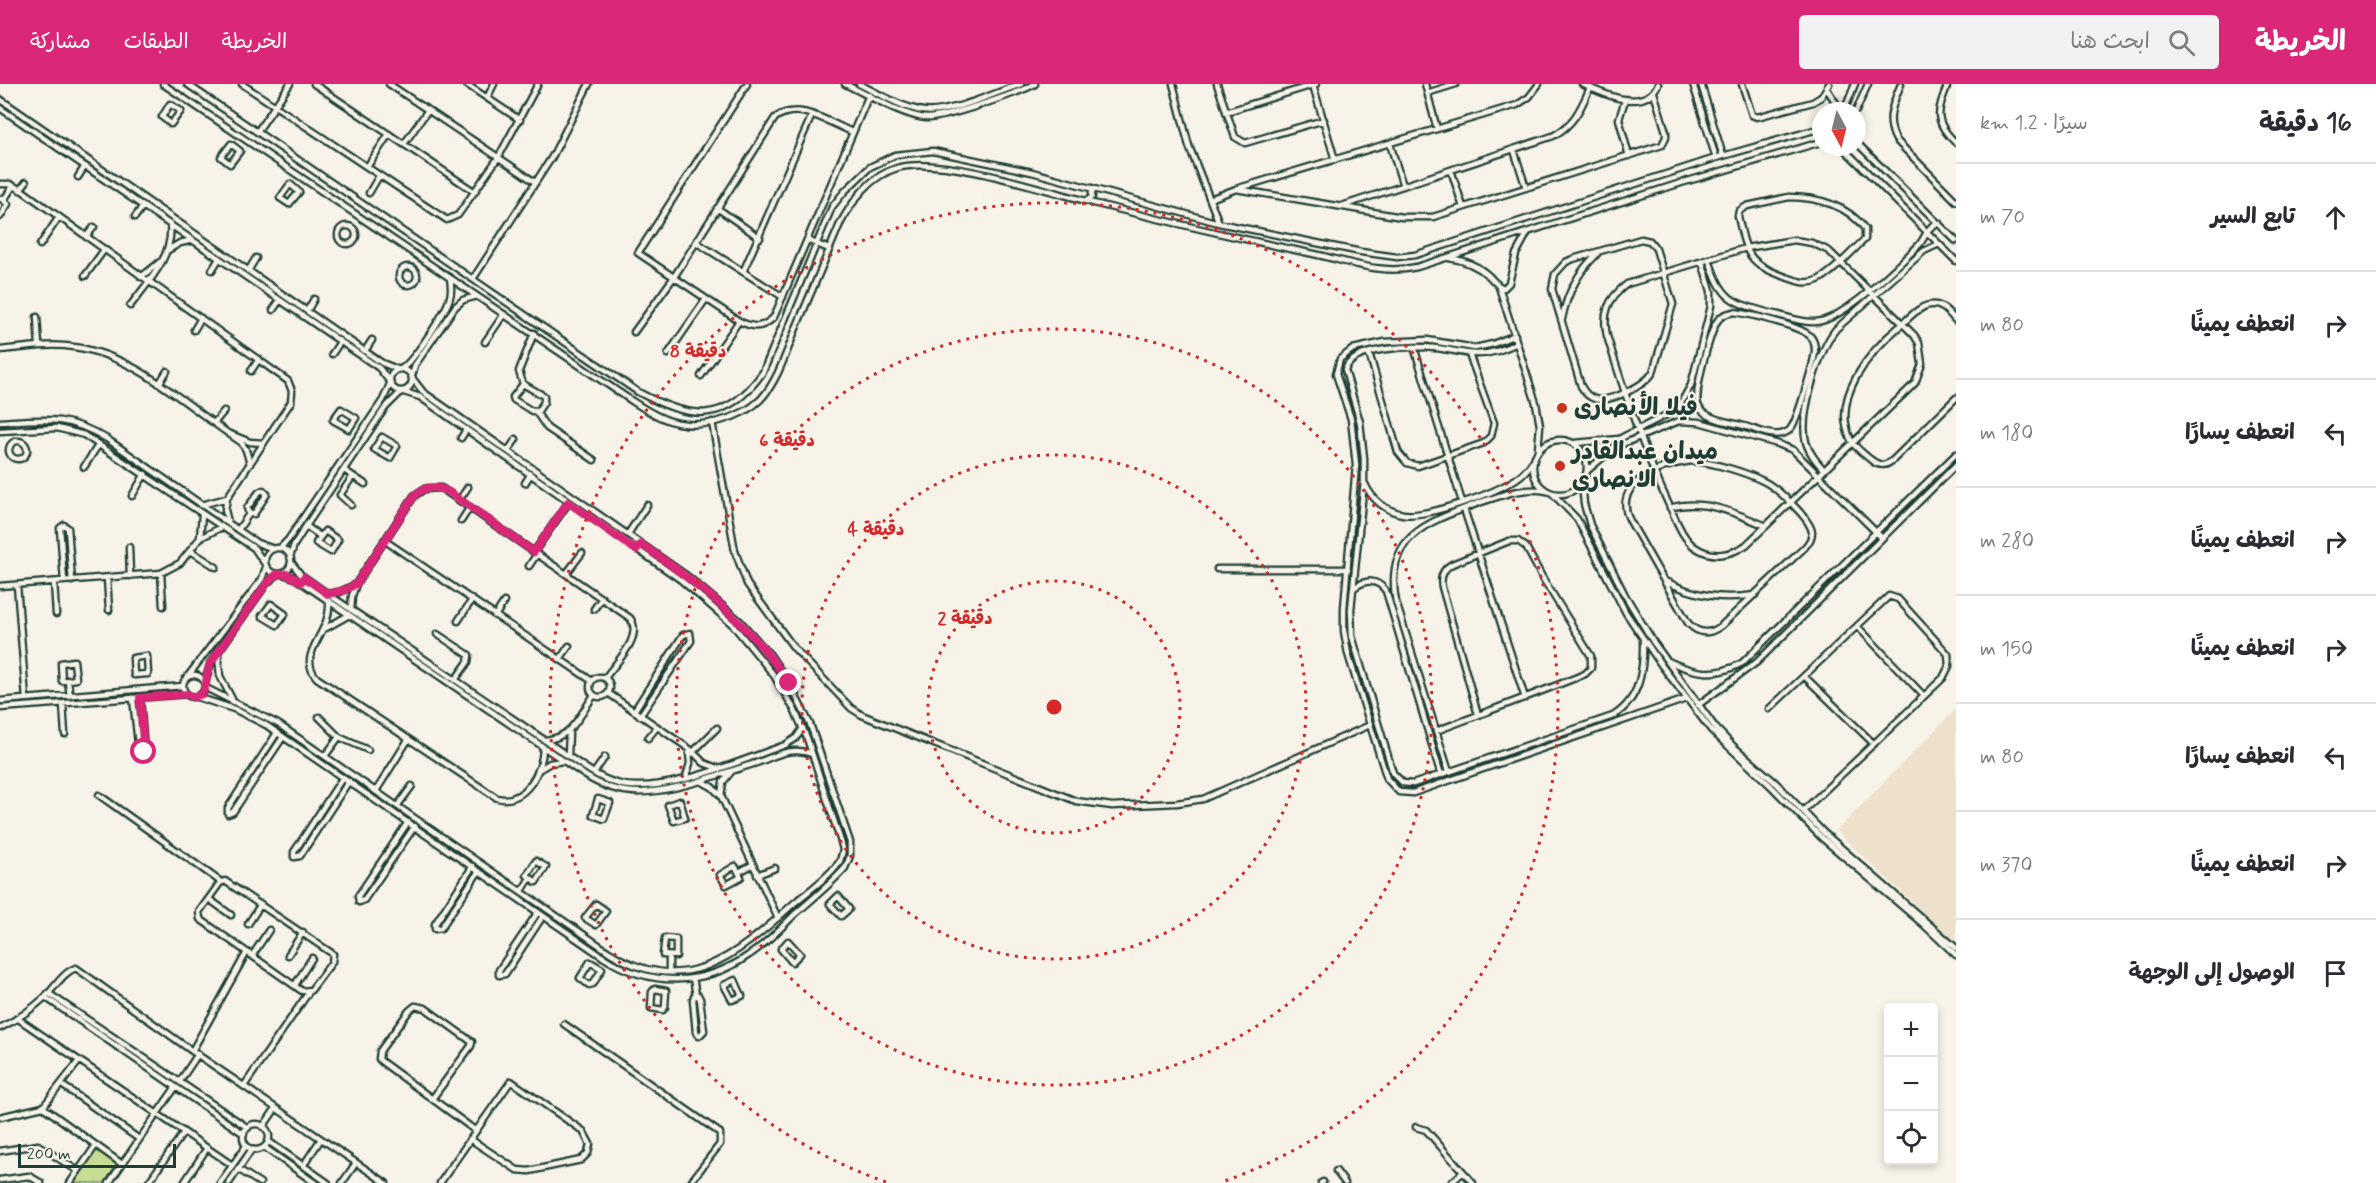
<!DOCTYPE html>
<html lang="ar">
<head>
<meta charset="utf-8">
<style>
	:root { --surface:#fff; --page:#f2f2f3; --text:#2b2b33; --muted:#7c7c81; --line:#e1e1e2; --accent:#db2777 }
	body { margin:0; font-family:Mynerve,"Playpen Sans Arabic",sans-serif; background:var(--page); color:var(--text); direction:rtl }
	.controls { position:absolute; right:18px; bottom:18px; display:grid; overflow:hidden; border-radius:6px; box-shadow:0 3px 9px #0003 }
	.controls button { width:54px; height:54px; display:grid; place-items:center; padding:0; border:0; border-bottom:2px solid var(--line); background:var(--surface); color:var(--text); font:30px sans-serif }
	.compass { position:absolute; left:1812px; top:18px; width:54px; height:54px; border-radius:50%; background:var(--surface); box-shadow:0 3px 9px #0003; rotate:173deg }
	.scale { position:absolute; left:18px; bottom:15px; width:158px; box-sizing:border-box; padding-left:6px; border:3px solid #1f3d34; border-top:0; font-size:16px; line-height:21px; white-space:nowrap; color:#1f3d34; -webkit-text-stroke:4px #f7f3e8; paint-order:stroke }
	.stop { position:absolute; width:18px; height:18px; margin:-14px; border:4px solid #db2777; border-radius:50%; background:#fff }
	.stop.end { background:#db2777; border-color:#fff; box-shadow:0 2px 6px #0008 }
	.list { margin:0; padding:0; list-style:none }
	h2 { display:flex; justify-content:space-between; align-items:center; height:78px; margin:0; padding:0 24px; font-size:26px }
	h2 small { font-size:20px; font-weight:400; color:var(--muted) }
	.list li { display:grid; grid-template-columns:39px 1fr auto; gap:18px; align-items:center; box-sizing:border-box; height:108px; padding:0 24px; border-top:2px solid var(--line) }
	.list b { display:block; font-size:22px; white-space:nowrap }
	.list em { font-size:20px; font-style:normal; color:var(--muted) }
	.icon { flex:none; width:33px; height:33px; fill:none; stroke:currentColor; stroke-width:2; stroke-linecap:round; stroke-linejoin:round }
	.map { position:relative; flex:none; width:1956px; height:1099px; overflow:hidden; direction:ltr }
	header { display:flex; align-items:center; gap:36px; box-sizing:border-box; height:84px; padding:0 30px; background:var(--accent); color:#fff }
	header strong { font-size:28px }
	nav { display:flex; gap:33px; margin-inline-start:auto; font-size:21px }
	.search { width:420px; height:54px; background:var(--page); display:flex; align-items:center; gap:15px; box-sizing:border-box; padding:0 21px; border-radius:6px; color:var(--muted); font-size:22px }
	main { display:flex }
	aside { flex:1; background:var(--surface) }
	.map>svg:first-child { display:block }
	.built { fill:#ede1cc }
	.green { fill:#c7dd93; stroke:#738d64; stroke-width:1.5 }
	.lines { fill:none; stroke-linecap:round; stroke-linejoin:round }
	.street-casing { stroke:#1f3d34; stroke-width:9 }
	.street { stroke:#f7f3e8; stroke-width:4.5 }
	.route { stroke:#db2777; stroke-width:8 }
	.ring { fill:none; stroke:#d62828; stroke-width:3; stroke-dasharray:3 6 }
	.poi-dot { fill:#c8321e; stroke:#f7f3e8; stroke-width:2 }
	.labels { text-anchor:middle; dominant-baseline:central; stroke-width:4.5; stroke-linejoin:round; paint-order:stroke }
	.poi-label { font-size:24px; font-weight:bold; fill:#1f3d34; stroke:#f7f3e8; text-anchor:start }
	.centre { fill:#d62828; stroke:#f7f3e8; stroke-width:3 }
	.ring-label { font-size:18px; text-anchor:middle; font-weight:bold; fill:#d62828; stroke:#f7f3e8; stroke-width:4.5; stroke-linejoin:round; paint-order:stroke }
</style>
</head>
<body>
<header>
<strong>الخريطة</strong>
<div class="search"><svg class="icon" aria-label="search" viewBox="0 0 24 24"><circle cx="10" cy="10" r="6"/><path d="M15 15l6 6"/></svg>ابحث هنا</div>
<nav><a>الخريطة</a><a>الطبقات</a><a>مشاركة</a></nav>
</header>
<main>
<aside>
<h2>16 دقيقة<small>سيرًا · 1.2 km</small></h2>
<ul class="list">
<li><svg class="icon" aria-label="ahead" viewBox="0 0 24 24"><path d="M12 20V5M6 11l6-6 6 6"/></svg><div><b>تابع السير</b></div><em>70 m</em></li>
<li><svg class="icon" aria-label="right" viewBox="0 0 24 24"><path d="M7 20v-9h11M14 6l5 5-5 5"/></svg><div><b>انعطف يمينًا</b></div><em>80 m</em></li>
<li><svg class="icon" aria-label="left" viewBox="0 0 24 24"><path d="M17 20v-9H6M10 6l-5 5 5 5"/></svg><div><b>انعطف يسارًا</b></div><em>180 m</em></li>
<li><svg class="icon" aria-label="right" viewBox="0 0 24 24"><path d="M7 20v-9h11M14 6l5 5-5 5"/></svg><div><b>انعطف يمينًا</b></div><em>280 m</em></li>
<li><svg class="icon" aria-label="right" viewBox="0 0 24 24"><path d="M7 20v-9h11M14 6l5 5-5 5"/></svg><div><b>انعطف يمينًا</b></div><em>150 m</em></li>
<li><svg class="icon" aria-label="left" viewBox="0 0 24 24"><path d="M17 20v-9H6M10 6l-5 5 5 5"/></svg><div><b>انعطف يسارًا</b></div><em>80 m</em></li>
<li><svg class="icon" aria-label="right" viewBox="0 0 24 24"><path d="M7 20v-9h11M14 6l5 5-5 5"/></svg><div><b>انعطف يمينًا</b></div><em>370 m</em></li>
<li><svg class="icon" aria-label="arrive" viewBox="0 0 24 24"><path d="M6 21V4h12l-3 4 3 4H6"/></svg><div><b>الوصول إلى الوجهة</b></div></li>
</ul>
</aside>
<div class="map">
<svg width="1956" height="1099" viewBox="0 0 1956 1099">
	<rect width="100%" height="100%" fill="#f7f3e8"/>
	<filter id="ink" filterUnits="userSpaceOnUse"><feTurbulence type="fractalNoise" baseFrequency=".0167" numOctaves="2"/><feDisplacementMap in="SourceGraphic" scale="12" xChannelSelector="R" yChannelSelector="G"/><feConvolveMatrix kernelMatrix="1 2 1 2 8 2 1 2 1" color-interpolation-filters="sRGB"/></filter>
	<g filter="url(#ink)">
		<path class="built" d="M1956,625v234l-120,-112z"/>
		<path class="green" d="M94,1061l26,19 -13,19h-40z"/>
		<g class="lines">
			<g class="street-casing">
				<path id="street" d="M163,0l469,317c14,9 30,19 46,22 26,5 62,-4 82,-23 18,-19 27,-50 37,-74 14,-34 29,-68 43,-102 13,-24 30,-48 57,-56 45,-13 153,24 200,36 72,18 145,35 217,50 36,8 67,21 103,13l264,-84 140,-41
					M187,0l451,308c53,28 88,33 125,-20l69,-165 12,-15 26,-25 25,-12 38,-4 99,21 187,51 142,29 36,5 18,-2 301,-97 105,-30
					M242,0l205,136 11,-5 40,-57 40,-74
					M314,0l161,108
					M389,0l146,98
					M466,0l54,36
					M747,0l-109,169 101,68c14,7 23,8 35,-4l95,-222
					M845,0c21,10 58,32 81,34 18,1 92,-25 109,-34
					M859,0c20,10 42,23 64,27 24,4 74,-19 98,-27
					M1173,0l16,62 30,77
					M1217,0l18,53 10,6 79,-23
					M1425,0l12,45
					M1582,0c21,10 63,30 76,0
					M1693,0l23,74
					M1701,0l22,72
					M1742,0l10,31 5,2 56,-15 8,-5 8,-13
					M1901,0c-8,20 -16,35 -5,56l60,61
					M1948,0c-11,28 -15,37 8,59
					M1313,1l22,75
					M1827,5l14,22
					M1427,9l29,-9
					M487,14l7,-14
					M0,15l382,264 15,6
					M1625,16l-6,19 10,37
					M170,20l11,7 -10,13 -9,-7z
					M0,24l379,260 11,14
					M1844,27l11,-27
					M1856,27l12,-27
					M1226,28l90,-28
					M257,48l33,-48
					M1857,59l99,98
					M231,60l9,7 -10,13 -9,-7z
					M404,60l24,-34
					M1390,60l13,42
					M1842,63l114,114
					M1514,66l12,38
					M367,83l22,-33
					M1451,86l12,37
					M78,93l7,-11
					M0,100h10l13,7 265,190 4,10 -1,11 -64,96 -2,12 3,12
					M290,100l9,8 -10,12 -9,-6z
					M1236,105l166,28h31l229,-72 4,-8v-5l-12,-39
					M20,106l6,-8
					M369,109l10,-17
					M1789,113c27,0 59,8 76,32v10l-4,4c-13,12 -27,29 -43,37 -11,5 -21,1 -32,-3 -38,-13 -40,-23 -48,-61l1,-5 8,-5z
					M0,114l8,6 -8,13
					M1210,115l26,-10 281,-84 12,-8 10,-13
					M4,116l9,-14
					M1086,117l6,-4v-9
					M1342,122l211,-70c21,-11 28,-28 37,-48
					M717,124l43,30
					M135,133l8,-11
					M338 151a9 9 0 1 1 18 0a9 9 0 1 1-18 0Z
					M86,153l8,-10
					M1641,155l9,2 6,8 17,55 -20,68c-7,13 -43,31 -58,27 -7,-2 -11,-7 -14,-13l-29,-97 3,-15 11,-12 7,-3z
					M807,156l22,9
					M1794,156l18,3 17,8 85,84 5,8 3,21 -7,19 -7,7 -162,155c-15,10 -34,14 -51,2 -13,-9 -19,-28 -26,-42 -26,-55 -44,-111 -62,-169 -5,-22 1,-38 20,-52l119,-36z
					M696,158l87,55
					M40,161l19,-28
					M168,166l12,-7 13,-3
					M1449,174c15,2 29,8 40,18 5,5 8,10 15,12l5,-5 7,-29 12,-22
					M1709,176c14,40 21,42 61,53 15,3 31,10 45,9 27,-1 83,-56 103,-76 8,-8 8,-20 21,-23
					M399 192a9 9 0 1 1 18 0a9 9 0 1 1-18 0Z
					M212,186l7,-11
					M248,187l8,-13
					M743,188l69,-157
					M85,192l19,-26
					M141,193l19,-15
					M473,195l79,-122 37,-73
					M1499,203l37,116 4,23 -2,23
					M130,222c18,-24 44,-50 40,-82
					M273,226l7,-10
					M307,227l7,-12
					M1734,228c15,2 68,14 77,25 3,4 4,8 4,13 0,10 -18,71 -24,78 -1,2 -4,4 -7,5 -11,5 -28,-4 -40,-7 -13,-4 -37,-6 -45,-19 -7,-11 11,-76 19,-87 4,-5 9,-7 16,-8z
					M37,233l2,29
					M1562,235c5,-26 16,-47 35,-65
					M1956,237c-7,-8 -14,-18 -26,-16 -11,1 -22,14 -30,21 -29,24 -70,72 -49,114 3,7 13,14 19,19 8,7 16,8 24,0l62,-61
					M194,246l7,-12
					M634,248l40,-55 101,-159c24,-17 53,4 77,14
					M1515,251l-22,9 -18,4 -48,-8 -42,2 -32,7 -13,10 -4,15 15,45 5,46 -12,143v23l4,23 39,125 12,13 14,1 273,-94
					M485,258l19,-28
					M1517,259c-13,6 -25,11 -40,11 -14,0 -28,-5 -42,-6 -21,-2 -82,-2 -90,22l15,52 4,36v24l-13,127 1,27 41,137 10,10 10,1 200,-68c28,-17 31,-48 30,-78
					M1414,263l48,155
					M0,266c24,-2 50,-7 74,-3 65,9 114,61 167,95l5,8 4,14
					M365,267l7,-11
					M1369,269l29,99 9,11 11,3 66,-23 7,-7 3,-13 -25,-69
					M332,270l8,-12
					M668,270l38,-55
					M390 296a11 11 0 1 1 22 0a11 11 0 1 1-22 0Z
					M401,285c12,-7 46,-58 49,-72 2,-6 1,-13 0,-19
					M251,287l8,-12
					M412,292l3,-11 40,-58 8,-7 14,-4
					M701,292l38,-55
					M159,300l8,-13
					M523,300l-10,13 1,3 18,11h6l6,-9v-6l-21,-12 -4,-13 15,-38
					M341,325l15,9 -7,11 -16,-9z
					M536,328l11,16 47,32
					M0,338c45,-3 67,-7 107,17l150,104 17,6
					M712,338l23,129 12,33 47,64 57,60 11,7 214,86 36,5 65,-3 26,-4 167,-74
					M214,339l10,-12
					M0,347l57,-3 27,7 170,113 11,16
					M230,350l20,8 14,1
					M382,353l15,9 -7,12 -16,-9z
					M461,354l5,-8
					M1533 383a27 27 0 1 1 54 0a27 27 0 1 1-54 0Z
					M9 366a9 9 0 1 1 18 0a9 9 0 1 1-18 0Z
					M1575,359l44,-4 51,-26 12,-12 9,-16 20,-79v-15l-9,-29
					M508,367l8,-12
					M1691,377c21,1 54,11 72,20 13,6 47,37 49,51 0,6 -3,11 -8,16l-83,78c-12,9 -23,8 -33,-3l-58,-102c-20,-38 32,-56 61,-60z
					M84,383l15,-23
					M344,386l21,14
					M1588,386l27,-23 64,-26 20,1 79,22 15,6 89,88
					M1824,386c-7,-8 -15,-17 -18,-28 -7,-27 13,-92 30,-113l88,-78 15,-7
					M525,399l5,-8
					M1582,399l2,21 6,21 35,70 29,48 61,84 18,19 43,37 48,50 132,115
					M1365,400c7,16 21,27 38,30 22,4 86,-19 106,-31 10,-5 18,-12 24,-22
					M263,406l4,4 -13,20h-5l-2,-6 12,-16z
					M1552,409l25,26 49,94 36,53 49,64 60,56 50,51 102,87 33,31
					M132,412l13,-22
					M460,415l8,-12
					M201,421l26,-7
					M351,421l-11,-10 13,-19
					M1670,424c33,-10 66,5 96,18
					M1464,425l61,189
					M461,437l9,-14
					M306,442l14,10
					M238,446l11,-16
					M325,447l13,9 -7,12 -15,-9z
					M628,450l19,-29
					M200,454l2,-24
					M384,456l208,141
					M129,463l1,29
					M265 477a13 13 0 1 1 26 0a13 13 0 1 1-26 0Z
					M280,464l8,-8 95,-140 7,-16
					M191,467l25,16
					M534,468l35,-50
					M290,473l4,-12 12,-19 79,-118 16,-16
					M291,478l10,13 27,19 240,162c15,10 30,22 48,27 43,14 126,-23 169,-38l11,-7 7,-10
					M529,482l8,-12
					M1217,485h131
					M161,489l2,33
					M283,490l12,4 291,198c37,24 72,17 111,6 21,-7 41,-13 62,-20 18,-7 34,-16 53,-8
					M566,490l16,-21
					M107,494l2,32
					M64,497l-4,-53 4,-3 4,3 4,53
					M1665,497c30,15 57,19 90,14
					M54,498l2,32
					M17,501l9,114
					M0,502l161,-13 19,-10 20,-25 22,-11
					M1354,504c12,-9 23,-9 32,3l55,184
					M328,510l12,-2 16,-8
					M329,518c3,31 -34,52 -12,76l180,120c28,7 46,-27 46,-51
					M271,520l14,10 -8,11 -15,-9z
					M594,525l8,-11
					M351,526l1,-14 4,-12 58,-88 10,-7 17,-1 189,130c14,19 -14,44 -25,60
					M495,532l9,-14
					M458,537l14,-21
					M1857,542l67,70
					M326,544l23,-13
					M437,550l32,21 -1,7 -13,18
					M218,570l2,22 12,23
					M147,572l1,18 -14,1 -1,-17z
					M560,575l9,-13
					M74,577l2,18 -14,2 -1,-18z
					M1668,577c26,12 47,17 74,2l214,-209
					M183 602a11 11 0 1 1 22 0a11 11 0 1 1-22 0Z
					M188,592l74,-97 4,-12
					M1804,592l70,68
					M590 603a10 10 0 1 1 20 0a10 10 0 1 1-20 0Z
					M68,597l2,15
					M205,599l6,-21 56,-79 10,-8
					M206,604l72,36 331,228c75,48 127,4 183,-47 16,-14 36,-27 48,-44l3,-11 -2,-8 -34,-104 -13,-29 -21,-35 -41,-50 -51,-44 -261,-183 -16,-5
					M608,609l83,57 13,13 13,5
					M197,613l37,12 32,16 337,232c46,30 101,30 146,-2 17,-11 31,-26 45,-40 17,-15 36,-30 51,-47l5,-12v-14l-40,-118 -21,-41 -19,-28 -30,-34 -53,-45 -264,-184 -10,-13
					M133,614l6,55 3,2 2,-3 -4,-54
					M0,617l183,-15
					M63,620l2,30
					M1698,621l59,-43 199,-197
					M0,624l187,-14
					M1769,625l120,-113 9,3 50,55 1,12 -6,12 -140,133
					M634,627l49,-76 7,-2 1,8 -51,75
					M319,633l20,20 29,13
					M1436,647c50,-19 100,-37 149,-57l6,-6v-12l-49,-79 -16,-30 -8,-6h-9l-57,23c-9,5 -12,13 -10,23l36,128
					M277,649l-49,75v6l5,-2 50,-75
					M648,654l9,-11
					M545,656c27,-2 35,-25 49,-45
					M690,671l27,-27
					M325,672l14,-19
					M568,672l1,-24
					M540,685l10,-6 13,-2
					M1449,688l-53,-170c-12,-65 29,-79 80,-98 24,-8 46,-18 71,-13
					M594,689l11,-16
					M343,693l-49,75v5l6,-1 49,-75
					M686,693l4,-14 -1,-10
					M701,697l11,6 9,9 57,122
					M376,707l32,-51
					M99,711l122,87
					M721,712l2,-14 8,-10
					M598,715l12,4 -6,16 -11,-4z
					M680,717l5,17 -11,3 -6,-16z
					M398,721l14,-19
					M408,738l-50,74 1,6 5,-2 51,-74
					M536,777l10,6 -10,15 -9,-7z
					M473,782l-38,58v5l6,-1 38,-57
					M735,782l6,11 -15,8 -6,-10z
					M739,788l13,-7
					M757,791l18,-7
					M225,797l108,73 -1,8 -21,28 -9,1 -102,-72 -1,-7 21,-29z
					M522,807l8,-13
					M838,812l11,13 -8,7 -11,-12z
					M209,815l22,16
					M596,820l10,7 -10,14 -11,-7z
					M538,828l-39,58v5l6,-1 38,-58
					M248,840l13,-20
					M665,854l11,1v17l-13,-1z
					M788,857l12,13 -8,8 -11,-13z
					M288,871l15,-23
					M252,872l17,-26
					M590,878l12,7 -9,15 -4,1 -9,-7z
					M669,888v-16
					M693,894l3,17
					M735,896l7,16 -10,4 -8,-15z
					M295,901l17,-27
					M655,905l11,2 -1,16 -2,3 -12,-2 1,-16z
					M48,909l200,135
					M698,911l2,4 4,32 -5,5 -3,-4 -3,-32 1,-4z
					M45,913l199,137
					M17,934l215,147
					M564,940l156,109v11l-30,39
					M0,944c16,-8 31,-18 44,-30 10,-9 19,-26 32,-30l116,83 194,132
					M192,967l55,-99
					M180,997l18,-27
					M62,1001l77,54
					M244,1002l65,-94
					M432,1015l39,-53 1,-4 -47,-34 -10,-2 -6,5 -29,40 -1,8 3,3 94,69
					M43,1023l79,57
					M0,1033l43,-10 36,-46
					M243 1053a13 13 0 1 1 26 0a13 13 0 1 1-26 0Z
					M263,1043l13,-19
					M1416,1043l10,3 47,53
					M268,1057l60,42
					M264,1063l51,36
					M0,1067l38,-6 40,26
					M303,1082l18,-27
					M238,1085l22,14
					M1336,1087l9,12
					M0,1096l29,-4 12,7
					M70,1099l26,-38
					M109,1099l66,-95
					M148,1099l36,-51
					M184,1099l23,-35
					M220,1099l26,-37
					M229,1099l23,-34
					M342,1099l14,-20
					M440,1099l36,-52 35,-50 72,50 7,13 -2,9 -7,7 -52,11 -12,-1 -47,-31
					M1321,1099l2,-1
					M1451,1099l12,-11"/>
			</g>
			<use href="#street" class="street"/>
		</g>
	</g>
	<g class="lines" filter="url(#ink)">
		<path class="route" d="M144,668l-4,-54 47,-4 7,3 8,-3c6,-8 3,-21 9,-32l56,-79 10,-9h10l14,8 3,-5 24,17 17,-4 11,-6 58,-88c10,-10 22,-11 35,-4l85,60 34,-50 68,48 5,-6c59,41 107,78 148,139"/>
	</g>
	<g class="ring">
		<circle cx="1054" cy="623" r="126"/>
		<circle cx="1054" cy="623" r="252"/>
		<circle cx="1054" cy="623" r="378"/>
		<path d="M886 1098A504 504 0 1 1 1222 1098"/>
	</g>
	<g class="poi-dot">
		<circle cx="1562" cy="324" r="6"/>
		<circle cx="1560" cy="382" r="6"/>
	</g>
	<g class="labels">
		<g class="poi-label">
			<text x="1574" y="324">فيلا الأنصارى</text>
			<text x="1572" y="368">ميدان عبدالقادر<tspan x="1572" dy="28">الانصارى</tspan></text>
		</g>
	</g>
	<circle cx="1054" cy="623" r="9" class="centre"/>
	<g class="ring-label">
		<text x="698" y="273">8 دقيقة</text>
		<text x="787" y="362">6 دقيقة</text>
		<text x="876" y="451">4 دقيقة</text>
		<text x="965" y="540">2 دقيقة</text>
	</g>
</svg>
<div class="controls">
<button>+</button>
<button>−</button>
<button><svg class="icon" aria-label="locate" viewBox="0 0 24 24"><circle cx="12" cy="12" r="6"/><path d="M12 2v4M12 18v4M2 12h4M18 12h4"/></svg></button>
</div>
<svg class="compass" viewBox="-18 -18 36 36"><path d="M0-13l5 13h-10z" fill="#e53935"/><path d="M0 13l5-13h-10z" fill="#7c7c81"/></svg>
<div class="scale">200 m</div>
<div class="stop" style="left:144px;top:668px"></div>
<div class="stop end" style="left:789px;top:599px"></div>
</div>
</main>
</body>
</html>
